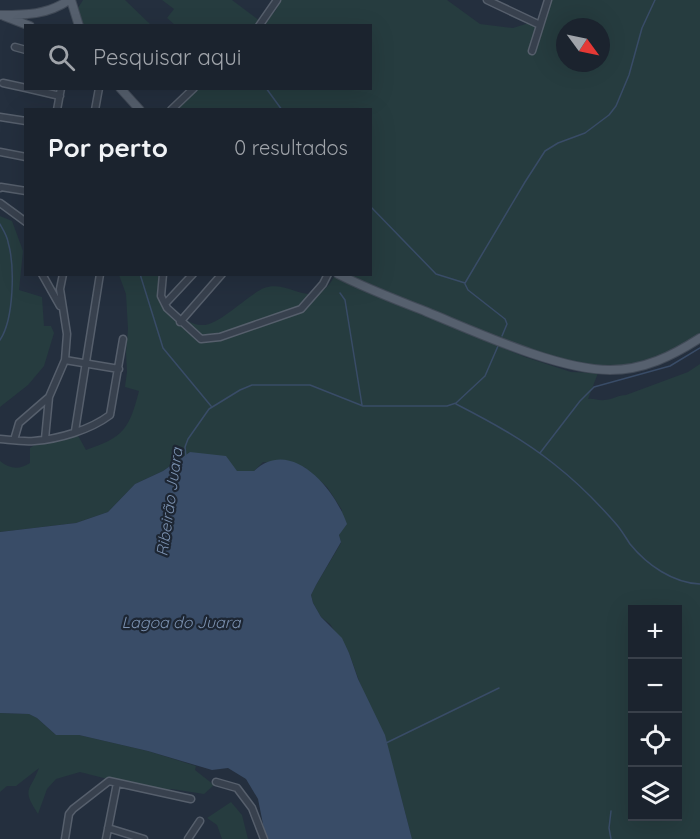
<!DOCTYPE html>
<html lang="pt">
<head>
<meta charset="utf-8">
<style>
	:root { --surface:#1b232e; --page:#282f3a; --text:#f1f3f6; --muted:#a0a4aa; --line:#39404a }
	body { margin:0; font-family:Quicksand,sans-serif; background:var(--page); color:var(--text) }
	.controls { position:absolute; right:18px; bottom:18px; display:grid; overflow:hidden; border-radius:0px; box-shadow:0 6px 24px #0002 }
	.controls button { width:54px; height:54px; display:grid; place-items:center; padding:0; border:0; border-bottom:2px solid var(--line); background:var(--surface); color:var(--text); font:30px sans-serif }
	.compass { position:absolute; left:556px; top:18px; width:54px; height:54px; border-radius:50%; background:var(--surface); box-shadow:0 6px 24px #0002; rotate:123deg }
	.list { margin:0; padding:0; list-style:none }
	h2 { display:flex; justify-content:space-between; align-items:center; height:78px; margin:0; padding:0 24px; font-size:26px }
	h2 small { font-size:20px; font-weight:400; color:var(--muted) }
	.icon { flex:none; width:33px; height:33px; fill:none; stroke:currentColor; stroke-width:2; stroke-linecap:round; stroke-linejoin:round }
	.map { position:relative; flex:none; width:700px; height:839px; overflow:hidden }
	.search { position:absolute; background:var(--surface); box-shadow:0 6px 24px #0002; left:24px; top:24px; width:348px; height:66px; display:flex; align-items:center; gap:15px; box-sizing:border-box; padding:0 21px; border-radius:0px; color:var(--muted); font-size:22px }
	.panel { position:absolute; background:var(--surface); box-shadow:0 6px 24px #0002; left:24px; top:108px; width:348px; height:168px; border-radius:0px }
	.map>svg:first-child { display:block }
	.green { fill:#263c3f; fill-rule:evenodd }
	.water { fill:#394c67 }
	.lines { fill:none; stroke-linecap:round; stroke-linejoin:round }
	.stream { stroke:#394c67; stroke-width:1.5 }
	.minor-casing { stroke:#565f6c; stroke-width:9 }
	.major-casing { stroke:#414a57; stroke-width:10 }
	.minor { stroke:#38414e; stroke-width:6 }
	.major { stroke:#56606e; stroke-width:8 }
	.labels { text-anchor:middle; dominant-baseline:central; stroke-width:4.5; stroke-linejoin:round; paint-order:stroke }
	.water-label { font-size:16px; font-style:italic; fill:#7c92b1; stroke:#1d2633 }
</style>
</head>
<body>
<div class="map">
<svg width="700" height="839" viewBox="0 0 700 839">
	<rect width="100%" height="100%" fill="#242f3e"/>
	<path class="green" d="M83,0h42l26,25h-69l-4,-17z
		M162,0h70l32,24 12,-14 4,-10h167l33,24 33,4 16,-5 14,4 8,-27h149v333l-32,22 -25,7 -31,5 -40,-2 -45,-15 -166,-70 -18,-3 -4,-2 31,-1v-164l-196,-1 24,-20 172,-1v-62l-195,-1 -8,-7 7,-9zM565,27h36v36h-36z
		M0,216l12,5 11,30 -4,39 23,7 2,29h7l3,7 -10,33 -16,19 -28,22z
		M119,275h39l1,26c4,2 9,2 12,5 10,8 15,18 30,19 17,2 46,-30 63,-37 26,-10 50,26 70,-11l191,80 46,15 27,1 -10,26c6,-1 11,2 16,1 8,0 14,-5 22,-5l62,-23 12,-8v475h-288l-11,-42 -52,-144 -19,-29 -9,-7 -8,-14 -2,-8 5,-10 25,-42 -2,-8 3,-25 -15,-23 -23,-20 -41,-5 -9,9h-17l-47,-19 -27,19 -28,13 -27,28 -32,11 -76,9v-71c10,8 19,9 30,2v-15l6,-4 40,-12 10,18c38,-13 43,-21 53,-59l-14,-4 2,-15 -1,-19 2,-24 -2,-35zM632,610h46v206h-46z
		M0,713l29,1 8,4 19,17h23l69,16 48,15 -1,4 19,15 -10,9 -32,-5 -13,3 -79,-20 -24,7 -9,10 -9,25c-17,-26 -8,-22 1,-46l-23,18h-9l-7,6z
		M231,802l11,13 6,24h-26l-5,-14 -10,-7z"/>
	<path class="water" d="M190,452l36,4 11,15h17c37,-35 81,18 93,53l-8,11 2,7 -25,43 -5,10 2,8 8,14 21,21 7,15 9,26 27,56 27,104h-146l-8,-40 -12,-20 -18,-11 -16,2 -64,-19 -69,-16h-23l-19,-17 -8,-4 -29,-1v-181l76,-9 32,-11 27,-28 28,-13z"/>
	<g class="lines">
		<path class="stream" d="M266,88l16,22
			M370,206l66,68 29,9
			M0,224c3,6 7,11 8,18 7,24 6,77 -8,98
			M140,274l23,74 48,58
			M465,283l60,-101 20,-31 13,-8 27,-10 24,-18 7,-9 13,-31 13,-47 13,-28
			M465,284l3,6 37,29 2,5 -5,12
			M340,293l5,7 17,105
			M456,404c35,18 68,36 98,60 23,18 44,39 63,61 5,6 9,13 13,19 17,21 43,39 70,40
			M540,453l40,-52 14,-14 76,-21 30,-18
			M186,457l-1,-10 3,-8 21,-30 31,-19 12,-5h58l53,21h84l9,-3 29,-27 13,-30
			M386,743l113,-55
			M611,811l-2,17 2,11"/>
		<g class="minor-casing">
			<path id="minor" d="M487,0l53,25
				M259,26l18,-26
				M15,47l11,3
				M532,51l16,-51
				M3,83l23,5
				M26,88l34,8
				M57,110l4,-22
				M95,110l4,-22
				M171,110l23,-22
				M0,117l26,4
				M0,152l26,5
				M0,188l1,-1 25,4
				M0,203l26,19
				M42,274l18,32
				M163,274l-2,22 6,12 34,31 19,-2 81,-28 22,-25 5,-10
				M165,304l28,-30
				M180,322l42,-48
				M65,360l54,9
				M75,431l25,-157
				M0,439c11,1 23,3 34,2 25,-2 56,-11 76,-26l13,-76
				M45,439l4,-42
				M14,440l5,-17 30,-26 16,-37 2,-26 -7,-45 3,-15
				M216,782l21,6 15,20 12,31
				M108,828l36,11
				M65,839l4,-25 4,-5 36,-28 82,18
				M106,839l11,-56
				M188,839l12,-18"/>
		</g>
		<g class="major-casing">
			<path id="major" d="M71,0l8,26
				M0,15c26,0 47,0 69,-15
				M4,16l26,10
				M120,88l20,22
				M338,274c29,15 59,26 89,38 49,20 131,58 183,58 34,0 62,-14 90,-32"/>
		</g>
		<use href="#minor" class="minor"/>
		<use href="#major" class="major"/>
	</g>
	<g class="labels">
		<g class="water-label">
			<text transform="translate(169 502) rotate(-82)">Ribeirão Juara</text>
			<text x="181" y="622">Lagoa do Juara</text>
		</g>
	</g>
</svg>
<div class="controls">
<button>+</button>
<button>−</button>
<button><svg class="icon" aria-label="locate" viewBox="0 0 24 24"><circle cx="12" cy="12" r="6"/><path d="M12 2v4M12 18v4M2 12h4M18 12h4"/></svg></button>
<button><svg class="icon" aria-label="layers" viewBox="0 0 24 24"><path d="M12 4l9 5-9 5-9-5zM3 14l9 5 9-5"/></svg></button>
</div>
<svg class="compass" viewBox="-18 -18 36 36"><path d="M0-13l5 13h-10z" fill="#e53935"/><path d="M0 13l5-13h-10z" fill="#a0a4aa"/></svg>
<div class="search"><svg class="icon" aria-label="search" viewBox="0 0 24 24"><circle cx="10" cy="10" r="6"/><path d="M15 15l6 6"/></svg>Pesquisar aqui</div>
<section class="panel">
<h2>Por perto<small>0 resultados</small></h2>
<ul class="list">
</ul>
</section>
</div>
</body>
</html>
